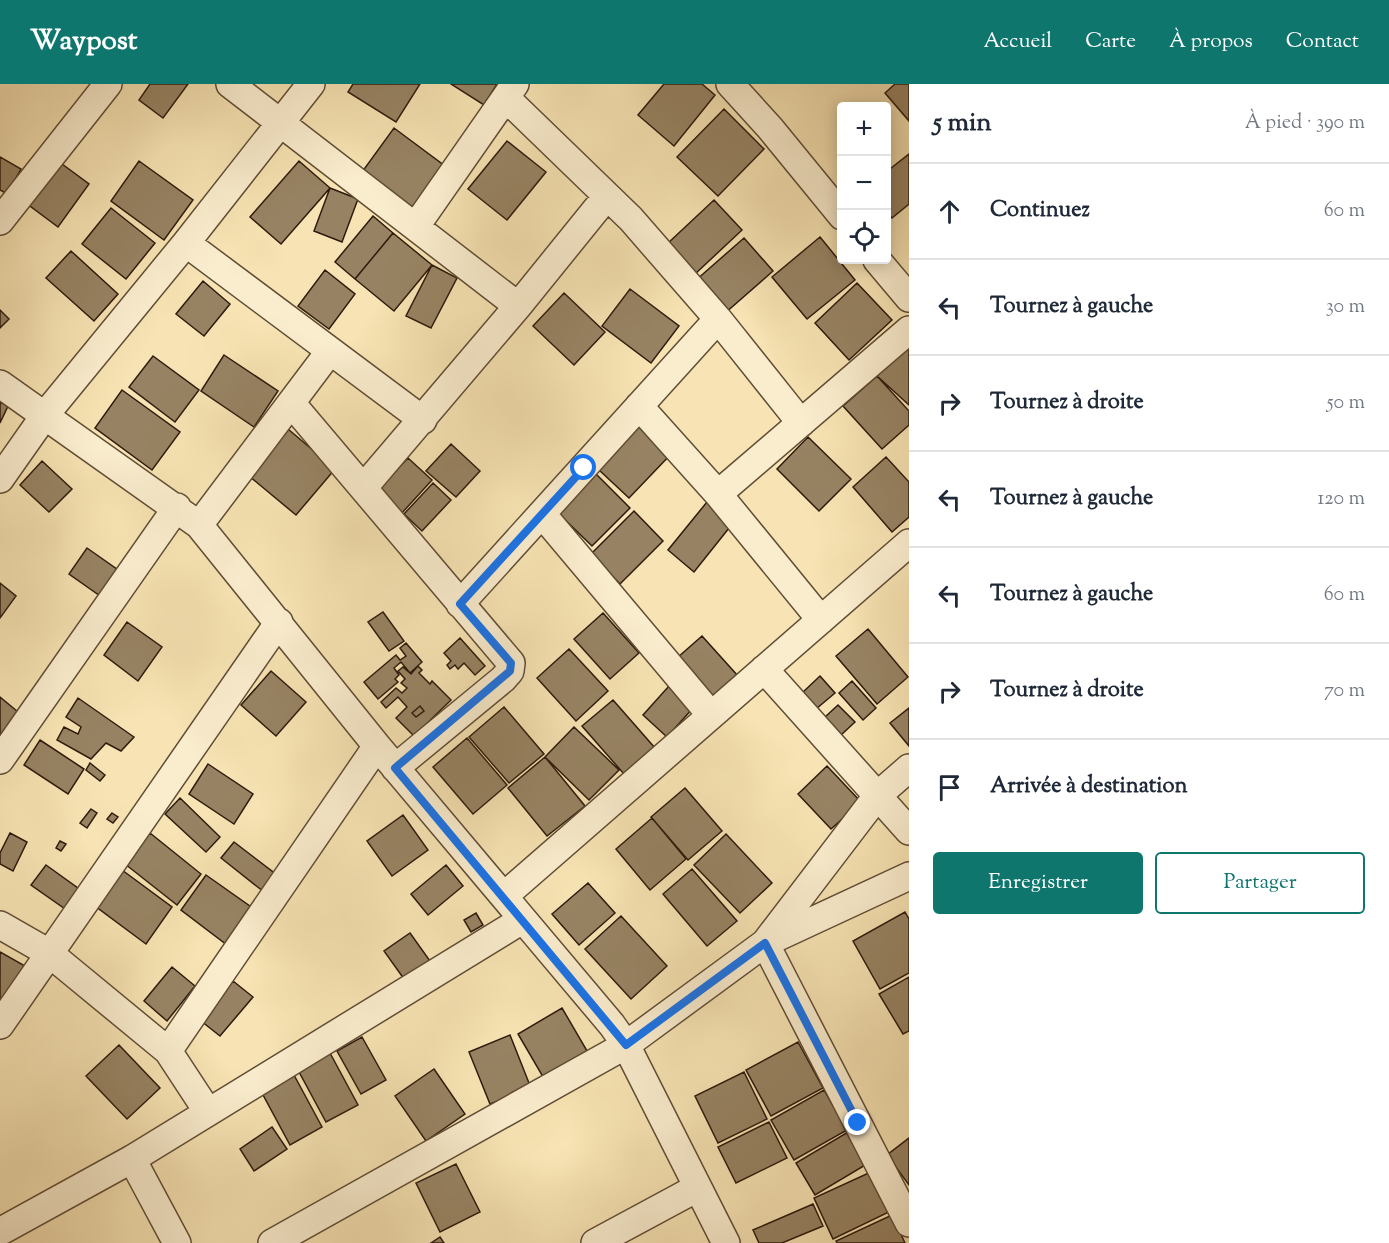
<!DOCTYPE html>
<html lang="fr">
<head>
<meta charset="utf-8">
<style>
	:root { --surface:#fff; --page:#f6f6f7; --text:#1f2937; --muted:#747a83; --line:#e0e1e3; --accent:#0f766e }
	body { margin:0; font-family:"Sorts Mill Goudy",serif; background:var(--page); color:var(--text) }
	.controls { position:absolute; right:18px; top:18px; display:grid; overflow:hidden; border-radius:6px; box-shadow:0 3px 15px #0003 }
	.controls button { width:54px; height:54px; display:grid; place-items:center; padding:0; border:0; border-bottom:2px solid var(--line); background:var(--surface); color:var(--text); font:30px sans-serif }
	.stop { position:absolute; width:18px; height:18px; margin:-14px; border:4px solid #1a73e8; border-radius:50%; background:#fff }
	.stop.end { background:#1a73e8; border-color:#fff; box-shadow:0 2px 6px #0008 }
	.list { margin:0; padding:0; list-style:none }
	h2 { display:flex; justify-content:space-between; align-items:center; height:78px; margin:0; padding:0 24px; font-size:26px }
	h2 small { font-size:20px; font-weight:400; color:var(--muted) }
	.list li { display:grid; grid-template-columns:39px 1fr auto; gap:18px; align-items:center; box-sizing:border-box; height:96px; padding:0 24px; border-top:2px solid var(--line) }
	.list b { display:block; font-size:22px; white-space:nowrap }
	.list em { font-size:20px; font-style:normal; color:var(--muted) }
	.actions { display:flex; gap:12px; padding:18px 24px }
	.actions a { flex:1; padding:14px 0; border:2px solid var(--accent); border-radius:6px; text-align:center; font-size:21px; color:var(--accent) }
	.actions .main { background:var(--accent); color:#fff }
	.icon { flex:none; width:33px; height:33px; fill:none; stroke:currentColor; stroke-width:2; stroke-linecap:round; stroke-linejoin:round }
	.map { position:relative; flex:none; width:909px; height:1159px; overflow:hidden }
	header { display:flex; align-items:center; gap:36px; box-sizing:border-box; height:84px; padding:0 30px; background:var(--accent); color:#fff }
	header strong { font-size:28px }
	nav { display:flex; gap:33px; margin-inline-start:auto; font-size:21px }
	main { display:flex }
	aside { flex:1; background:var(--surface) }
	.map>svg:first-child { display:block }
	.building { fill:#978363; stroke:#2e1b0d; stroke-width:1.5; fill-rule:evenodd }
	.lines { fill:none; stroke-linecap:round; stroke-linejoin:round }
	.minor-casing { stroke:#604d36; stroke-width:30 }
	.minor { stroke:#faedce; stroke-width:27 }
	.route { stroke:#1a73e8; stroke-width:8 }
</style>
</head>
<body>
<header>
<strong>Waypost</strong>
<nav><a>Accueil</a><a>Carte</a><a>À propos</a><a>Contact</a></nav>
</header>
<main>
<div class="map">
<svg width="909" height="1159" viewBox="0 0 909 1159">
	<rect width="100%" height="100%" fill="#f7e3b3"/>
	<filter id="stains"><feTurbulence type="fractalNoise" baseFrequency=".00333" numOctaves="4"/><feColorMatrix values="0 0 0 0 .2 0 0 0 0 .09 0 0 0 0 .02 0 0 0 .5 -.17"/></filter>
	<radialGradient id="worn" r=".72"><stop offset=".6" stop-color="#630" stop-opacity="0"/><stop offset="1" stop-color="#630" stop-opacity=".3"/></radialGradient>
	<path class="building" d="M150,0h38l-25,34 -24,-18z
		M353,0h67l-24,38 -48,-30z
		M451,0h46l-13,21z
		M664,0h38l13,11 -41,51 -36,-31z
		M895,0h14v37l-24,-28z
		M724,25l40,40 -46,47 -41,-39z
		M394,44l55,41 -33,44 -54,-41z
		M507,57l39,31 -39,48 -39,-31z
		M909,70v50l-17,14 -6,-7v-39z
		M0,73l21,12 -14,25 -7,-4z
		M58,77l31,23 -31,43 -32,-24z
		M139,77l54,39 -29,40 -53,-39z
		M299,77l31,27 -49,56 -31,-27z
		M330,104l28,11 -16,43 -28,-11z
		M714,116l28,30 -48,45 -28,-30z
		M111,124l44,35 -29,36 -44,-35z
		M373,132l20,17 -38,46 -20,-17z
		M393,149l39,32 -38,46 -39,-32z
		M820,153l35,43 -48,39 -35,-42z
		M744,154l29,33 -49,43 -29,-33z
		M71,167l47,43 -24,27 -48,-43z
		M432,181l25,13 -26,50 -25,-12z
		M325,186l30,24 -26,35 -31,-23z
		M203,197l27,23 -26,32 -28,-22z
		M857,199l35,37 -43,40 -34,-37z
		M630,205l49,37 -28,37 -49,-37z
		M564,209l41,39 -31,33 -41,-39z
		M0,226l9,9 -9,9z
		M909,257v64l-32,-29z
		M224,271l54,36 -24,36 -53,-36z
		M153,272l46,34 -24,32 -46,-35z
		M877,292l32,35v14l-27,24 -39,-43z
		M122,306l58,42 -28,38 -57,-42z
		M0,318l8,4 -8,17z
		M640,340l32,29 -43,45 -31,-29z
		M288,345l47,40 -39,46 -47,-39z
		M808,353l43,42 -32,32 -42,-42z
		M451,360l29,27 -24,26 -30,-26z
		M886,373l23,25v35l-17,15 -39,-45z
		M408,374l24,22 -31,34 -25,-23z
		M42,377l30,28 -23,23 -29,-27z
		M595,389l35,35 -38,38 -35,-34z
		M433,399l18,17 -29,31 -18,-17z
		M707,418l26,21 -39,49 -26,-22z
		M634,427l29,30 -43,43 -29,-30z
		M87,464l34,24 -18,26 -34,-24z
		M0,499l16,13 -16,22z
		M383,528l21,29 -15,10 -21,-29z
		M603,529l36,40 -29,26 -36,-40z
		M127,538l35,25 -24,34 -34,-26z
		M868,545l40,48 -31,27 -41,-48z
		M702,552l36,40 -25,22 -36,-40z
		M460,554l25,28 -10,9 -11,-12 -6,6 -3,-4 -5,4 -3,-4 4,-4 -7,-8z
		M406,559l16,19 -12,11 -9,-11 -7,6 5,7 -4,4 3,3 -20,17 -14,-17 32,-27 4,5 6,-4 -6,-8z
		M569,565l39,42 -32,30 -39,-43z
		M418,582l4,4 -3,3 11,11 2,-3 19,19 -37,36 -18,-18 11,-11 -9,-10 -12,11 -5,-6 15,-14 6,5 5,-5 -6,-5 4,-4 -7,-8 5,-4 8,7zM420,622l4,5 -8,6 -4,-4z
		M271,587l35,31 -30,34 -35,-31z
		M820,592l15,17 -19,16 -14,-16z
		M852,597l24,27 -13,12 -24,-27z
		M669,602l24,22 -26,29 -24,-22z
		M0,613l23,19 -23,29z
		M78,614l56,39 -13,14 -15,-8 -15,16 -34,-19 7,-13 14,7 3,-7 -15,-10z
		M613,616l42,48 -31,26 -42,-48z
		M838,621l17,17 -14,13 -17,-17z
		M420,622l4,5 -8,6 -4,-4z
		M504,623l40,47 -35,29 -40,-46z
		M909,624v38l-19,-23z
		M574,643l45,43 -30,30 -44,-43z
		M467,654l40,47 -34,29 -40,-47z
		M40,656l44,29 -16,25 -44,-29z
		M545,673l40,49 -38,30 -39,-48z
		M90,679l15,12 -5,6 -14,-11z
		M208,680l45,30 -19,30 -45,-30z
		M827,682l34,36 -30,27 -33,-35z
		M685,704l37,43 -34,29 -37,-43z
		M180,714l40,39 -14,15 -41,-38z
		M91,725l6,4 -10,15 -7,-5z
		M112,729l6,4 -5,6 -6,-4z
		M403,731l25,35 -36,26 -25,-35z
		M652,734l34,41 -36,31 -34,-41z
		M10,749l17,9 -14,29 -13,-7v-11z
		M150,749l51,41 -24,31 -52,-41z
		M726,750l46,49 -32,30 -46,-48z
		M60,757l6,3 -5,7 -5,-3z
		M234,758l43,33 -13,17 -43,-34z
		M46,781l36,26 -14,20 -37,-26z
		M446,781l17,21 -35,29 -17,-21z
		M692,785l45,52 -30,25 -44,-52z
		M122,786l50,37 -26,37 -51,-38z
		M206,791l48,34 -27,36 -46,-35z
		M588,799l27,30 -36,32 -27,-31z
		M905,828l4,7v54l-29,16 -27,-48z
		M476,829l7,12 -12,7 -7,-12z
		M621,832l46,50 -36,33 -46,-50z
		M410,849l20,28 -26,18 -20,-28z
		M0,868l25,14 -25,43z
		M172,883l23,19 -28,35 -23,-20z
		M909,893v54l-6,3 -24,-40z
		M233,897l20,16 -33,39 -19,-15z
		M562,924l28,48 -44,26 -28,-48z
		M510,951l21,53 -41,16 -21,-52z
		M362,953l24,43 -25,14 -24,-43z
		M798,958l25,46 -52,28 -25,-46z
		M119,961l41,43 -33,31 -41,-43z
		M330,969l28,52 -32,17 -28,-52z
		M434,985l31,45 -39,27 -31,-45z
		M744,988l23,47 -49,24 -23,-47z
		M294,991l28,52 -32,18 -28,-52z
		M824,1006l23,40 -53,30 -23,-40z
		M769,1038l18,36 -51,25 -18,-36z
		M272,1043l15,22 -33,22 -14,-22z
		M848,1048l19,32 -52,31 -19,-32z
		M909,1054v47l-22,-30z
		M456,1080l24,48 -40,20 -24,-49z
		M873,1087l18,40 -58,28 -19,-41z
		M813,1120l10,22 -41,17h-23l-6,-13z
		M892,1131l13,28h-68l-1,-2z
		M440,1153l4,6h-13z"/>
	<g class="lines">
		<g class="minor-casing">
			<path id="minor" d="M230,0l288,222
				M730,0l40,44 72,88
				M506,14l125,121 87,100 83,104
				M0,137l108,-137
				M416,142l99,-142
				M186,159l237,177
				M877,176l32,38
				M0,300l199,141 178,221 235,279 14,20 100,198
				M292,320l219,259 -1,8 -7,8 -108,89
				M639,322l79,88 103,126
				M0,395l45,-64 141,-172 125,-159
				M364,403l154,-181 89,-110
				M718,410l191,-164
				M542,430l169,201
				M199,441l131,-174
				M460,520l258,-285
				M764,585l145,162
				M0,676l177,-253
				M909,684l-31,27 -113,148 144,280
				M504,812l405,-353
				M0,841l49,28 119,98 40,61
				M0,941l279,-403
				M168,967l209,-305
				M132,1075l45,84
				M3,1146l129,-71 390,-239
				M272,1159l354,-198 139,-102 144,-67
				M595,1159l102,-55"/>
		</g>
		<use href="#minor" class="minor"/>
	</g>
	<g class="lines">
		<path class="route" d="M584,384l-124,136 51,59 -1,8 -115,97 231,277 139,-102 93,180"/>
	</g>
	<rect width="100%" height="100%" filter="url(#stains)"/>
	<rect width="100%" height="100%" fill="url(#worn)"/>
</svg>
<div class="controls">
<button>+</button>
<button>−</button>
<button><svg class="icon" aria-label="locate" viewBox="0 0 24 24"><circle cx="12" cy="12" r="6"/><path d="M12 2v4M12 18v4M2 12h4M18 12h4"/></svg></button>
</div>
<div class="stop" style="left:584px;top:384px"></div>
<div class="stop end" style="left:858px;top:1039px"></div>
</div>
<aside>
<h2>5 min<small>À pied · 390 m</small></h2>
<ul class="list">
<li><svg class="icon" aria-label="ahead" viewBox="0 0 24 24"><path d="M12 20V5M6 11l6-6 6 6"/></svg><div><b>Continuez</b></div><em>60 m</em></li>
<li><svg class="icon" aria-label="left" viewBox="0 0 24 24"><path d="M17 20v-9H6M10 6l-5 5 5 5"/></svg><div><b>Tournez à gauche</b></div><em>30 m</em></li>
<li><svg class="icon" aria-label="right" viewBox="0 0 24 24"><path d="M7 20v-9h11M14 6l5 5-5 5"/></svg><div><b>Tournez à droite</b></div><em>50 m</em></li>
<li><svg class="icon" aria-label="left" viewBox="0 0 24 24"><path d="M17 20v-9H6M10 6l-5 5 5 5"/></svg><div><b>Tournez à gauche</b></div><em>120 m</em></li>
<li><svg class="icon" aria-label="left" viewBox="0 0 24 24"><path d="M17 20v-9H6M10 6l-5 5 5 5"/></svg><div><b>Tournez à gauche</b></div><em>60 m</em></li>
<li><svg class="icon" aria-label="right" viewBox="0 0 24 24"><path d="M7 20v-9h11M14 6l5 5-5 5"/></svg><div><b>Tournez à droite</b></div><em>70 m</em></li>
<li><svg class="icon" aria-label="arrive" viewBox="0 0 24 24"><path d="M6 21V4h12l-3 4 3 4H6"/></svg><div><b>Arrivée à destination</b></div></li>
</ul>
<div class="actions"><a class="main">Enregistrer</a><a>Partager</a></div>
</aside>
</main>
</body>
</html>
